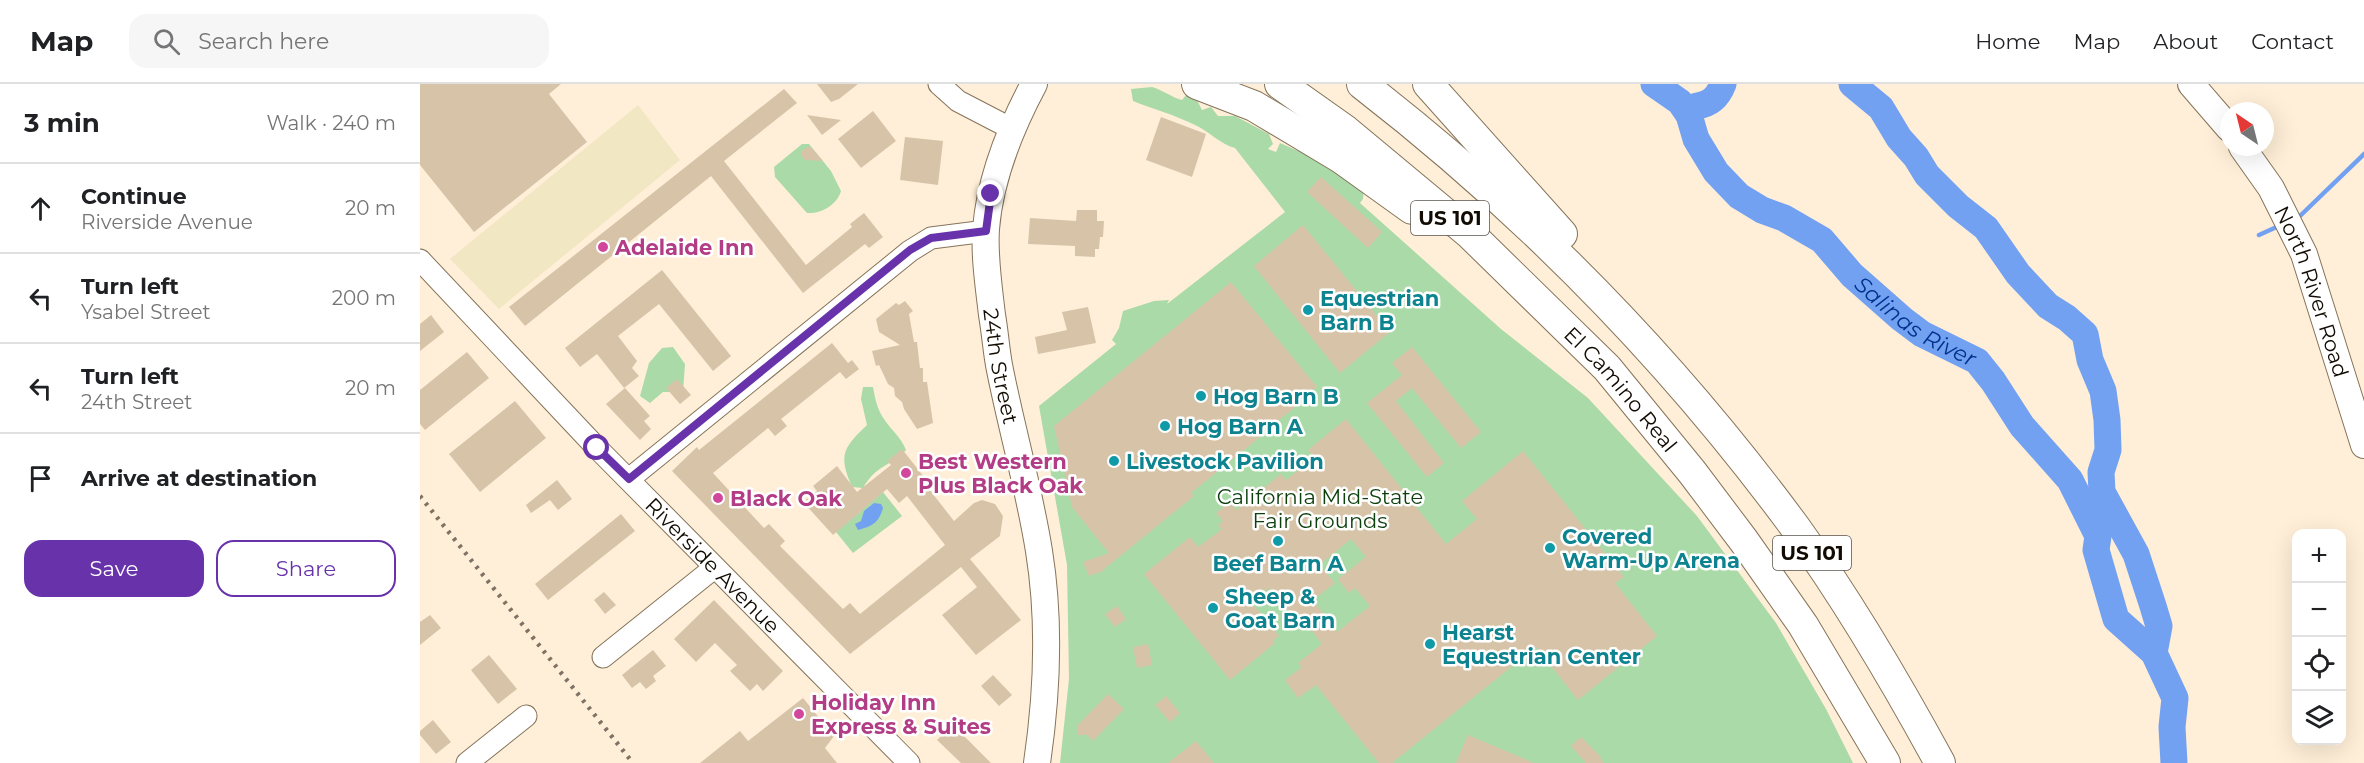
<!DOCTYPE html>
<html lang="en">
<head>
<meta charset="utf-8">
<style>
	:root { --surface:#fff; --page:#f6f6f6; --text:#202124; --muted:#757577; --line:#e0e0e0; --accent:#6833aa }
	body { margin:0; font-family:Montserrat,sans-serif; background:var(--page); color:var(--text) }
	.controls { position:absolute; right:18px; bottom:18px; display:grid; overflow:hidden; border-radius:12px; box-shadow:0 6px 24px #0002 }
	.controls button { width:54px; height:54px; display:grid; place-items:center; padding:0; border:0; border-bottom:2px solid var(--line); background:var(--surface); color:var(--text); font:30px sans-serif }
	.compass { position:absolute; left:1800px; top:18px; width:54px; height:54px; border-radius:50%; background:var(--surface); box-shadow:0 6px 24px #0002; rotate:325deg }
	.stop { position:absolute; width:18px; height:18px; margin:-14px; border:4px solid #6833aa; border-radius:50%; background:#fff }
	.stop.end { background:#6833aa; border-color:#fff; box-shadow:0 2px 6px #0008 }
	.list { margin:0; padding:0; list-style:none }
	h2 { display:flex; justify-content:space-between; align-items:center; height:78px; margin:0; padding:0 24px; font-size:26px }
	h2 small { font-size:20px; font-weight:400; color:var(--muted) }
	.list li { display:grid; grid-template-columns:39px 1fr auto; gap:18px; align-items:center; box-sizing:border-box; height:90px; padding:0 24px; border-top:2px solid var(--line) }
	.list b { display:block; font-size:22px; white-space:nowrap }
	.list p { margin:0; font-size:20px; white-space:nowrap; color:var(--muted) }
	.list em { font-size:20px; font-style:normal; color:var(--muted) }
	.actions { display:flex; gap:12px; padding:18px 24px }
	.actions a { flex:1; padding:14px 0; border:2px solid var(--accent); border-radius:18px; text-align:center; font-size:21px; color:var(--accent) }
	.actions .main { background:var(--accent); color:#fff }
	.icon { flex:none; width:33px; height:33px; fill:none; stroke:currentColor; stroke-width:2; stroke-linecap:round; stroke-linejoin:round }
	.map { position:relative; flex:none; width:1944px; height:679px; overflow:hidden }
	header { display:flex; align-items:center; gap:36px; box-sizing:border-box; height:84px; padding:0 30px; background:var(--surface); border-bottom:2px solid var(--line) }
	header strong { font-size:28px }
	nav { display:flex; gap:33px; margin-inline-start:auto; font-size:21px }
	.search { width:420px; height:54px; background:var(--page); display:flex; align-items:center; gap:15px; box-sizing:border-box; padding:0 21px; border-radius:18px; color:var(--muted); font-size:22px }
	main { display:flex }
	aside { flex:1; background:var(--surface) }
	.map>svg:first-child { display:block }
	.green { fill:#aadaa7 }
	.sand { fill:#f1e7c2 }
	.water { fill:#73a1f2 }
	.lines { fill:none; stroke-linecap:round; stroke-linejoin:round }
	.stream { stroke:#73a1f2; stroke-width:4.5 }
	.river { stroke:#73a1f2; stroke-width:27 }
	.building { fill:#d7c4a8; fill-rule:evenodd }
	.minor-casing { stroke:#85745a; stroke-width:23 }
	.major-casing { stroke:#85745a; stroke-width:28 }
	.highway-casing { stroke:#85745a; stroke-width:32 }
	.minor { stroke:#fff; stroke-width:21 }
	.major { stroke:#fff; stroke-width:26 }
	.highway { stroke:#fff; stroke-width:30 }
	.rail { stroke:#7d7263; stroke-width:4.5; stroke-dasharray:3 6; stroke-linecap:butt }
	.route { stroke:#6833aa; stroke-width:8 }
	.hotel-dot { fill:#d1479c; stroke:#fff; stroke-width:2 }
	.culture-dot { fill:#0f9aa8; stroke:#fff; stroke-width:2 }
	.labels { text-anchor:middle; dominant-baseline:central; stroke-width:5; stroke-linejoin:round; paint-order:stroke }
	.shield { fill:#fff; stroke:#59544f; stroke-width:1.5 }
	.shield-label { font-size:20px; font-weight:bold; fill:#120b03 }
	.hotel-label { font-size:21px; font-weight:bold; fill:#b23c85; stroke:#fff; text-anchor:start }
	.street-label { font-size:21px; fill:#120b03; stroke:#fff }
	.culture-label { font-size:21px; font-weight:bold; fill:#0d838f; stroke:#fff; text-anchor:start }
	.park-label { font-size:21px; fill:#0b3f0c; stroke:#fff }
	.water-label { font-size:22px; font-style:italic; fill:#00328d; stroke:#fff }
</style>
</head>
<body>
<header>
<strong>Map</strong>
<div class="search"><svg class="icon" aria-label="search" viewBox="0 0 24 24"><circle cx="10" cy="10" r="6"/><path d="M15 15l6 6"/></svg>Search here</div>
<nav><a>Home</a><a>Map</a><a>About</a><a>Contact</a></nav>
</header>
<main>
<aside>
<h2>3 min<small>Walk · 240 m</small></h2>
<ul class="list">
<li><svg class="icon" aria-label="ahead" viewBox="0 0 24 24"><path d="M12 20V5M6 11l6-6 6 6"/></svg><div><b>Continue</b><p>Riverside Avenue</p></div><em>20 m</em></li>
<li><svg class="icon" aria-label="left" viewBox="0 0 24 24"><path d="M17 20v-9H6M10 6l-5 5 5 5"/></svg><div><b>Turn left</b><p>Ysabel Street</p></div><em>200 m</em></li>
<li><svg class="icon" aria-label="left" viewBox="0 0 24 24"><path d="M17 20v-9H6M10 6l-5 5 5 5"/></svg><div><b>Turn left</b><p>24th Street</p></div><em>20 m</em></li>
<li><svg class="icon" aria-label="arrive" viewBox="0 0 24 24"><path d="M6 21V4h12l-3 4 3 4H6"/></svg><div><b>Arrive at destination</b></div></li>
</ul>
<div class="actions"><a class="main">Save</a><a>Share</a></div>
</aside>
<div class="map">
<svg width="1944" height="679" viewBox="0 0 1944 679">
	<rect width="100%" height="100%" fill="#ffefd8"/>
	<path class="green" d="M732,3c11,3 19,10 30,13l5,-6 10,6 5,10 9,-3 7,9h17l34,18 4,10 -5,5 8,3 4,-9 18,8 10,-2 56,40 -1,10 -3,4 141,126 87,69 109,118 79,107 50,86 27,54h-793l9,-84 -2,-114 -28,-159 77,-62 -4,-4 7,-12 4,-17 31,-10 15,-1 -2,4 118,-92 -50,-64c-15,-4 -25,-16 -40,-23 -20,-10 -42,-16 -62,-24l-2,-12z
		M382,60h7l22,27 10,20c-4,14 -20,23 -34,22l-32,-36 -1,-10z
		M253,263l12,17 -2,28h-20l-13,11 -10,-7 9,-33 13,-15z
		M443,303h10c2,11 4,22 11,32 7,11 17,18 22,31 -16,17 -29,14 -43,38l-11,-1c-14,-32 -9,-39 15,-62l-6,-26z
		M463,408l19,24 -49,37 -17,-21z"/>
	<path class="sand" d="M218,21l42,55 -181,149 -49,-50z"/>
	<path class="water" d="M454,419l7,1 2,4c-5,16 -11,18 -25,22l-3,-6 6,-3 3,-10z"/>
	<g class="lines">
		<path class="stream" d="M1874,135l7,-4 63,-61
			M1839,151l22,-10"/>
		<g class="river">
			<path id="s1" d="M1234,0l26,18 9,13 7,24 20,33 23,24 23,14 22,8 38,22 30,35 50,44 20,15 55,27 16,20 29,45 48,54 28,56 -2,14 20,69 38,34 21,45 -3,29 2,36"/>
			<path d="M1432,0l29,24 18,30 17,19 11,18 31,31 28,22 32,46 30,32 19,12 18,16 5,26 13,31 4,29 1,30 -7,22 1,20 34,62 17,52 6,20 -5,27"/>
			<path d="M1269,31l8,-9c14,-2 21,-9 26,-22"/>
		</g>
	</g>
	<path class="building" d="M0,0h141l-12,10 38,48 -113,90 -54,-67z
		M397,0h41l-19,15 -8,3z
		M364,5l13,14 -73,58 82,104 46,-38 -2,-3 14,-11 19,24 -14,11 -4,-4 -62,49 -92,-117 -186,150 -16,-19z
		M453,27l23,30 -35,27 -23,-29z
		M387,31l34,5 -19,15z
		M741,33l45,17 -14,43 -46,-17z
		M485,53l38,4 -5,44 -38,-5z
		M387,63l5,1 11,13 -18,-1 -3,-4v-5z
		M901,93l61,55 -14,16 -61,-56z
		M657,126h20v11h7l-1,16h-3l-1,12h-4v8l-20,-1v-10l-47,-2 2,-26 46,3z
		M883,141l87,107 -50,41 -86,-107z
		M242,186l69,86 -18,15 -54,-67 -41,32 19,25 -5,7 7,8 -15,12 -27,-34 -17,13 -15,-19z
		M811,198l86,105 -19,15 1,2 -35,28 1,1 -74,60 3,3 -91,74v1l-14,5 -6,-14 26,-9 -37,-46 -18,-81z
		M485,217l8,10 -4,3 5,28h3l3,26h3v14h4l6,41 -16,6 -13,-20 -2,-7 -7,-6 -1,-8 -6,-4 -9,-19 -3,1 -4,-15 28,-6 -21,-13 -3,-13 20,-16 3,2z
		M668,223l8,36 -58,11 -3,-17 32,-7 -5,-18z
		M11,231l13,17 -24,19v-27z
		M412,259l16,20 4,-3 7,9 -13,10 -6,-7 -59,47 6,7 -12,10 -7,-8 -55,45 51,55 5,-4 16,17 -5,5 63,63 7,-6 10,11 85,-69 -38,-49 -8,7 -12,-14 -54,46 -30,-33 14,-11 -4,-5 24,-20 20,26 34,-27 -4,-4 15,-12 29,37 -2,3 25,32 20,-18 8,-3 13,4 8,12 -3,20 -30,23 51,61 -45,35 -34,-40 35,-28 -16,-20 -111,87 -178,-183 25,-24 2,3z
		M992,263l69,85 -20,16 -49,-60 -16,13 48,62 -17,14 -60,-74 35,-28 -10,-12z
		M47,268l22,26 -64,52 -5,-6v-34z
		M257,295l14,16 -11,9 -14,-16z
		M205,304l25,28 -6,5 7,8 -11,11 -34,-36z
		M95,317l31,37 -66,54 -31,-38z
		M926,335l100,125 31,-25 -15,-18 61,-50 101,126 -9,6 42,53 -79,64 -42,-53 -144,116h-13l-63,-78 -18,13 -13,-18 17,-13 -4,-4 24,-19 -24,-32 -5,5 -24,-29 -17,15 27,33 -6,4 2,3 -45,37 -86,-106 46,-37 8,10 24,-18 -4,-4 5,-4 -7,-8 14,-11 6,8 45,-36 5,6 28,-22 -6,-8zM931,455l15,18 -28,22 11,14 6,-5 15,18 -33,26 -24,-32 22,-17 -16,-18z
		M137,396l15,19 -14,11 -8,-10 -19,13 -5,-8z
		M201,430l14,17 -87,69 -13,-16z
		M184,508l12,13 -11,9 -11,-14z
		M294,516l69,71 -20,20 -6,-7 -7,7 -20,-20 7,-6 -22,-22 -19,19 -22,-23z
		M697,522l9,13 -11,8 -10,-13z
		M10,531l11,13 -21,17v-23z
		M728,560l4,21 -15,3 -4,-21z
		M233,566l13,16 -13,10 3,5 -10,8 -6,-7 -8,6 -10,-13z
		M69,571l28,34 -19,15 -27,-34z
		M573,591l19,20 -13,11 -18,-20z
		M688,610l16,15 -31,32 -6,-6h-10l1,-10z
		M746,612l14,17 -10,9 -15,-17z
		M383,614l31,38 -9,12 12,15h-137l40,-32 8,10z
		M13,636l18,22 -15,12 -16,-19v-4z
		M533,641l38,38h-30l-24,-23z
		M1048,651l66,28h-78z
		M1161,653l20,20 -1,1 4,5h-18l-15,-17z
		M776,657l18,22h-46z"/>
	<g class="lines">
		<g class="minor-casing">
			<g id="minor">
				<path d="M519,0l19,17 54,28"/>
				<path id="s2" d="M0,176l177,188 312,315"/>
				<path d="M209,395l281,-228 21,-13 55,-7"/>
				<path d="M183,573l111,-89"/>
				<path d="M47,679l59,-47"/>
			</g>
		</g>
		<g class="major-casing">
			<g id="major">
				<path id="s3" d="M614,0c-24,45 -44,94 -48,145 -2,28 3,59 6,86 3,17 4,33 7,50 12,62 30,123 40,186 11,68 8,144 -2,212"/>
				<path d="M1771,0l38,44"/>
				<path id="s4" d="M1822,63l29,41 33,66 60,191"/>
			</g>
		</g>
		<g class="highway-casing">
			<g id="highway">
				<path d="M777,0l57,22 87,52 71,51"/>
				<path id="s5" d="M860,0l65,46 125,104 137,134 85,104 52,69 59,84 82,138"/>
				<path d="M942,0c164,127 310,276 433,443 54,75 101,155 145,236"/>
				<path d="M1008,0l134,150"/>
			</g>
		</g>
		<use href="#minor" class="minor"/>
		<use href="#major" class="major"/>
		<use href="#highway" class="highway"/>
		<path class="rail" d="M0,412l213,267"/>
	</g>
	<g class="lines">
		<path class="route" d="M177,364l32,31 281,-229 21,-12 55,-7 5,-37"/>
	</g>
	<g class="hotel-dot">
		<circle cx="183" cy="163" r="6"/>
		<circle cx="486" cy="389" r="6"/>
		<circle cx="298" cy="414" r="6"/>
		<circle cx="379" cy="630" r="6"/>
	</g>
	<g class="culture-dot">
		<circle cx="888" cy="226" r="6"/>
		<circle cx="781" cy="312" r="6"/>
		<circle cx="745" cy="342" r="6"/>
		<circle cx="694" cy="377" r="6"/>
		<circle cx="858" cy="457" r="6"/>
		<circle cx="1130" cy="464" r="6"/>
		<circle cx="793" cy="524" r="6"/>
		<circle cx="1010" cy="560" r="6"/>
	</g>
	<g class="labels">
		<g class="shield">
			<rect x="991" y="117" width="78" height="34" rx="4.5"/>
			<rect x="1353" y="452" width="78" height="34" rx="4.5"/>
		</g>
		<g class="shield-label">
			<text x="1030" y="134">US 101</text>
			<text x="1392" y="469">US 101</text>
		</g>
		<g class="hotel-label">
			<text x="195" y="163">Adelaide Inn</text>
			<text x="498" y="377">Best Western<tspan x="498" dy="24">Plus Black Oak</tspan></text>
			<text x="310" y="414">Black Oak</text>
			<text x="391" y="618">Holiday Inn<tspan x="391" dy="24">Express &amp; Suites</tspan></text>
		</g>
		<g class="street-label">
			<text stroke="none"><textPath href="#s4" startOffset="162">North River Road</textPath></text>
			<text stroke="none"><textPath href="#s3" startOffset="292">24th Street</textPath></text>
			<text stroke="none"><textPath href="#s5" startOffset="459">El Camino Real</textPath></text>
			<text stroke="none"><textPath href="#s2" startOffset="423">Riverside Avenue</textPath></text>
		</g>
		<g class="culture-label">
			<text x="900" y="214">Equestrian<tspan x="900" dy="24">Barn B</tspan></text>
			<text x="793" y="312">Hog Barn B</text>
			<text x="757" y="342">Hog Barn A</text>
			<text x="706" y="377">Livestock Pavilion</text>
			<text x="1142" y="452">Covered<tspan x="1142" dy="24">Warm-Up Arena</tspan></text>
			<text x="858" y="479" text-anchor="middle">Beef Barn A</text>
			<text x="805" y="512">Sheep &amp;<tspan x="805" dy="24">Goat Barn</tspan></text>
			<text x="1022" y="548">Hearst<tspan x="1022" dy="24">Equestrian Center</tspan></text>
		</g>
		<g class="park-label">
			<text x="900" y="412">California Mid-State<tspan x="900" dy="24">Fair Grounds</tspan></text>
		</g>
		<g class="water-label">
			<text stroke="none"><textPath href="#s1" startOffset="364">Salinas River</textPath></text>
		</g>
	</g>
</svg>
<div class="controls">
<button>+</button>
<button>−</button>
<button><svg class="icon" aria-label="locate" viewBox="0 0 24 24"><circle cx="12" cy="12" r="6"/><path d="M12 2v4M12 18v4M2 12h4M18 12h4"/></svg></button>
<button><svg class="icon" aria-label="layers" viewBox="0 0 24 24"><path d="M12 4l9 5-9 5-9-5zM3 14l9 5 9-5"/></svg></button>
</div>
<svg class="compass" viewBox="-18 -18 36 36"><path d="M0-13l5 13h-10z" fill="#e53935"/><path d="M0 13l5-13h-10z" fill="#757577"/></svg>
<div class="stop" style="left:177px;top:364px"></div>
<div class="stop end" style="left:571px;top:110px"></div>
</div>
</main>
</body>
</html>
